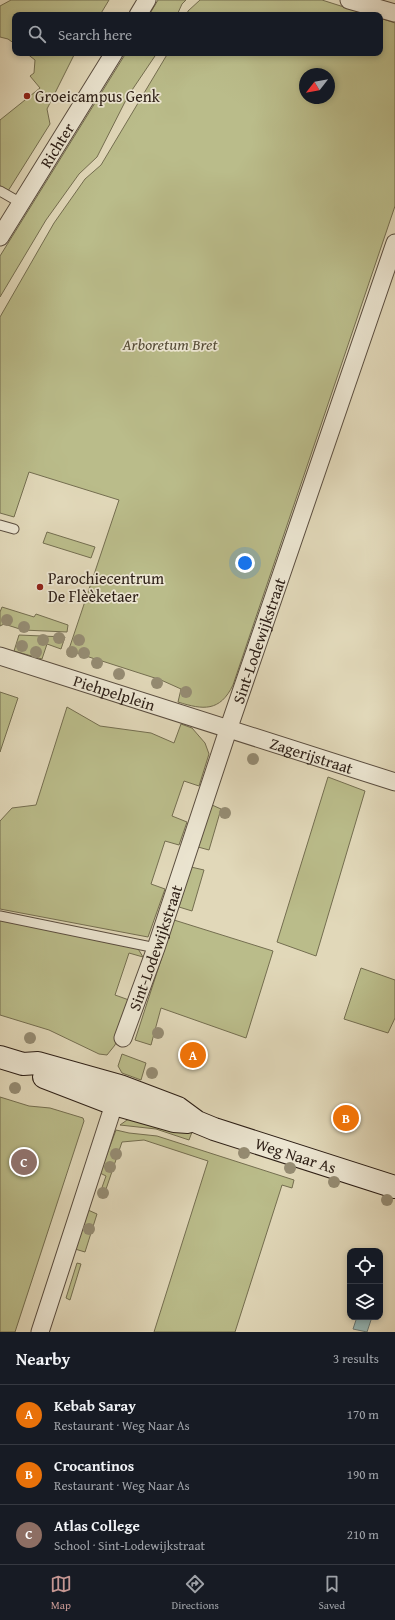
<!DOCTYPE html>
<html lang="en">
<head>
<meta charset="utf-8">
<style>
	:root { --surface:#171b24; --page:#242831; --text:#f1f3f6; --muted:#9ea1a6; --line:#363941; --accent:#c59692 }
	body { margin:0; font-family:"Gentium Book Plus",serif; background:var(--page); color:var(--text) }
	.controls { position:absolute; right:12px; bottom:12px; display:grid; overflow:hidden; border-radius:8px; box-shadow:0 2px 6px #0003 }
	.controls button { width:36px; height:36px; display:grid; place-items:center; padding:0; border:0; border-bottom:1px solid var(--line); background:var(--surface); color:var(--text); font:20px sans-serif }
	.compass { position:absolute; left:299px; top:68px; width:36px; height:36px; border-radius:50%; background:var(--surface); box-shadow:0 2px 6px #0003; rotate:239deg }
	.you { position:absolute; left:245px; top:563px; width:14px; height:14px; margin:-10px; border:3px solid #fff; border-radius:50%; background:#1a73e8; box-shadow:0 0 0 6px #1a73e833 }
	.badge { display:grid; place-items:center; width:26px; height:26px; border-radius:50%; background:var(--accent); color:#fff; font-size:13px; font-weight:700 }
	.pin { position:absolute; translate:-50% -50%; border:2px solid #fff; box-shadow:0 1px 4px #0006 }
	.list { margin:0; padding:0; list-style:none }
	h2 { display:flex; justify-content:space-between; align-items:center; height:52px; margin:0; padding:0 16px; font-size:17px }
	h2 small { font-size:13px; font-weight:400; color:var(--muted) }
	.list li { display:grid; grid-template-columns:26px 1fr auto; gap:12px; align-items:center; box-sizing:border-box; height:60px; padding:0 16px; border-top:1px solid var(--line) }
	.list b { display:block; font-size:15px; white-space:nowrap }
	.list p { margin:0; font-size:13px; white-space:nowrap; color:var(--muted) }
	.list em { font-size:13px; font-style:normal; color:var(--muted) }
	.icon { flex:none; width:22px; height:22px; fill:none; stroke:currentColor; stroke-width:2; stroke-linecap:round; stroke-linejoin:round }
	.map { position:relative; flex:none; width:395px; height:1332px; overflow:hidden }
	.search { position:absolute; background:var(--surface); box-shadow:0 2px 6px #0003; left:12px; right:12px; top:12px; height:44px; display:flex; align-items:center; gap:10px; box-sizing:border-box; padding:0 14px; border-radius:8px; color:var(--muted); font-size:15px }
	.sheet { height:232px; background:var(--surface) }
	nav { display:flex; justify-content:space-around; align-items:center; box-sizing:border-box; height:56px; border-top:1px solid var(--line); background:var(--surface); font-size:11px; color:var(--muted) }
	nav a { display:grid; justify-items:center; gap:2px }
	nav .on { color:var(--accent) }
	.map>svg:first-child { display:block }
	.green { fill:#babc8a; stroke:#746e50; fill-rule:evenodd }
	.water { fill:#96b8b7; stroke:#6c7b77 }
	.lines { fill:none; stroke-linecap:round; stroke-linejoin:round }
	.service-casing { stroke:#5a4d3f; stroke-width:11 }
	.minor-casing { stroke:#5a4d3f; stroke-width:19 }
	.secondary-casing { stroke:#2d1f16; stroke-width:24 }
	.service { stroke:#ece6d2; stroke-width:9 }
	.minor { stroke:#ece6d2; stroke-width:17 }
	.secondary { stroke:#ece6d2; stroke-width:22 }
	.tree { fill:#958c73 }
	.poi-dot { fill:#8f2418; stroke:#ece6d2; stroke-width:1.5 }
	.labels { text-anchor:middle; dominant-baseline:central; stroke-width:3.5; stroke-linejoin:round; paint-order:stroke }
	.poi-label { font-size:16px; fill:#2d1f16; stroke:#ece6d2; text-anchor:start }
	.street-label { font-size:16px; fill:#2d1f16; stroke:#ece6d2 }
	.park-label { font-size:16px; font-style:italic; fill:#574e39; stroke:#ece6d2 }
</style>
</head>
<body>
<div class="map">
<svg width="395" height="1332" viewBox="0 0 395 1332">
	<rect width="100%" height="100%" fill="#e1d8b9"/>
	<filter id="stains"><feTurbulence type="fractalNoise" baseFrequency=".005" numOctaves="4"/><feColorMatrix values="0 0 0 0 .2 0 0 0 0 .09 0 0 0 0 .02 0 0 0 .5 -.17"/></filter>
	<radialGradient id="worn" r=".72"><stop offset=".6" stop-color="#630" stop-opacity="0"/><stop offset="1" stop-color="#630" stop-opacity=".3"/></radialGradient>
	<path class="green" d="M11,0h98l-9,15h-85v29l-7,-5 -8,-2v-31z
		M158,0h28l-4,4 -5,11h-28z
		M200,0h122l47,15h-182l1,-4z
		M380,18l15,5v183l-162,479c-13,27 -30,25 -55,17l3,-13 -20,-9 -59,-19 -3,7 -6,-2 2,-7 -21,-7 -2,4 -5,-1 52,-155 -90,-28 -15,45 -14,-4v-196l54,-94 31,-44 16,-14 67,-112h212zM305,74h24v24h-24z
		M26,53h49l-28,56 3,15 -42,67 -8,-5v-66l40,-32 -10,-12 4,-3 1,-13z
		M126,53h31l-29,43 -31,61 -18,17 -33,46 -46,77v-41z
		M47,532l48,15 -4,11 -48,-15z
		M2,607l32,10 2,-3 32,11 -1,7 -44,-2 -19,-6 -4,2v-14z
		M19,635l46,2 -4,12 -14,-5 -5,15 -28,-8z
		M0,692l18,6 -18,54z
		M67,707l33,19 51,7 23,10 7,-19 11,4 13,15 4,11 -10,32 -15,-5 -12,35 15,6 -8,23 -14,-4 -14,43 14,5 -17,48 -148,-28v-88l12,-13 24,-3z
		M328,777l37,14 -49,165 -39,-14z
		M212,805l9,4 -12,41 -11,-3z
		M191,867l13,3 -12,41 -13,-4z
		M0,920l137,27 6,10 -14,-4 -14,42 14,5 -14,45 -8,10 -8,-1 -50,-24 -49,-15z
		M174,920l99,31 -27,87 -85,-30 -10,37 -16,-5z
		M361,968l34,12v38l-7,15 -44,-14z
		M122,1054l24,9 -5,17 -19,-7 -4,-7z
		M0,1097l29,9 21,2 33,10 1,3 -69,211h-15z
		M134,1117l58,15 -3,8 -33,-11 -36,-4 7,-5z
		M116,1130l13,3 28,3 137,44 -2,8 -10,-3 -47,147h-81l54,-171 -64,-21 -22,2 -19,56 -4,-2 7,-20 -6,-3z
		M88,1210l9,4 -12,38 -10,-3z
		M77,1263l4,1 -11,36 -4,-2z"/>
	<path class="water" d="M357,1317h15l-5,15 -14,-3z"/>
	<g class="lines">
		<g class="service-casing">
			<path id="service" d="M0,191l21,12
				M0,525l14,4
				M0,916l156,32"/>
		</g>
		<g class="minor-casing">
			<g id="minor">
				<path d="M349,0l46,13"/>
				<path d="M138,15l9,-15"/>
				<path id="s1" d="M0,237l114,-184"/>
				<path id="s2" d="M0,656l395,126"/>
				<path id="s3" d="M123,1038l33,-90 72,-218 167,-487"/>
				<path d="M40,1332l78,-240"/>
			</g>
		</g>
		<g class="secondary-casing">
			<g id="secondary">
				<path id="s4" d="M0,1057l23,7 15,-1 82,23 58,22 19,14 17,7 181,58"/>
				<path d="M44,1077l70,27 60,17 14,1"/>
			</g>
		</g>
		<use href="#service" class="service"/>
		<use href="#minor" class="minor"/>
		<use href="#secondary" class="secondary"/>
	</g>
	<g class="tree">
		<circle cx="7" cy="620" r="6"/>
		<circle cx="24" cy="627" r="6"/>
		<circle cx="59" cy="638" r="6"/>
		<circle cx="43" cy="640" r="6"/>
		<circle cx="79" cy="640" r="6"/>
		<circle cx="22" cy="646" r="6"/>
		<circle cx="36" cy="652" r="6"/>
		<circle cx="72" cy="652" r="6"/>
		<circle cx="84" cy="653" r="6"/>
		<circle cx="97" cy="663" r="6"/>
		<circle cx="119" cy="674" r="6"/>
		<circle cx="157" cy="683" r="6"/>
		<circle cx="186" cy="692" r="6"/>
		<circle cx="253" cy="759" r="6"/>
		<circle cx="225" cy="813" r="6"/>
		<circle cx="158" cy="1033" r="6"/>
		<circle cx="30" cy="1038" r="6"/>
		<circle cx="152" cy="1073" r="6"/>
		<circle cx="15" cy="1088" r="6"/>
		<circle cx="244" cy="1153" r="6"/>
		<circle cx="116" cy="1154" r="6"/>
		<circle cx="110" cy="1167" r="6"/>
		<circle cx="290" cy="1168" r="6"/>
		<circle cx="334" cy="1182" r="6"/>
		<circle cx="103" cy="1193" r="6"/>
		<circle cx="387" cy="1200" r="6"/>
		<circle cx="89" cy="1229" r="6"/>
	</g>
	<g class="poi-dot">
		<circle cx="27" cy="96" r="4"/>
		<circle cx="40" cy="587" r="4"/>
	</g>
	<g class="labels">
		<g class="poi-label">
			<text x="35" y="96">Groeicampus Genk</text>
			<text x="48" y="578">Parochiecentrum<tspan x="48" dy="18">De Flèèketaer</tspan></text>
		</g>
		<g class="street-label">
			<text stroke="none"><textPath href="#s1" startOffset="108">Richter</textPath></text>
			<text stroke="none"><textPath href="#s3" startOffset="420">Sint-Lodewijkstraat</textPath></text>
			<text stroke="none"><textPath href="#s2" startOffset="120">Piehpelplein</textPath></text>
			<text stroke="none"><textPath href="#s2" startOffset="327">Zagerijstraat</textPath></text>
			<text stroke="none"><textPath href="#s3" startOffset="96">Sint-Lodewijkstraat</textPath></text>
			<text stroke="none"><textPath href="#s4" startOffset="314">Weg Naar As</textPath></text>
		</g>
		<g class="park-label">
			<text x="170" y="344">Arboretum Bret</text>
		</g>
	</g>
	<rect width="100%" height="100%" filter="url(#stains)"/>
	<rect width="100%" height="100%" fill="url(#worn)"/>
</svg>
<div class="controls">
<button><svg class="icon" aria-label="locate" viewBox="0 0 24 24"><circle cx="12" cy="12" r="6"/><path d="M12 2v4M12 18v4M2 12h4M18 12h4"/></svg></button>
<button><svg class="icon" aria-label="layers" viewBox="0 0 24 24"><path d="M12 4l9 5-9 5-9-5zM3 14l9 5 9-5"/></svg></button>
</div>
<svg class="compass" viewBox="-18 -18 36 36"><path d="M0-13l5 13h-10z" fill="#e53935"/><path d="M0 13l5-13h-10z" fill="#9ea1a6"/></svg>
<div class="you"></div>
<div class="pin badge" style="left:193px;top:1055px;background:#e8710a">A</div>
<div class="pin badge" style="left:346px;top:1118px;background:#e8710a">B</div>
<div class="pin badge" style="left:24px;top:1162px;background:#8d6e63">C</div>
<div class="search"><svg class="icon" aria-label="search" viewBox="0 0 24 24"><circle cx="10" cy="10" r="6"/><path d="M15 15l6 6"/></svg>Search here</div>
</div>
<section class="sheet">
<h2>Nearby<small>3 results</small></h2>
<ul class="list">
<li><span class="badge" style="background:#e8710a">A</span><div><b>Kebab Saray</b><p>Restaurant · Weg Naar As</p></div><em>170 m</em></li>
<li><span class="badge" style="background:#e8710a">B</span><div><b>Crocantinos</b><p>Restaurant · Weg Naar As</p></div><em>190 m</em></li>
<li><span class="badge" style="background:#8d6e63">C</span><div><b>Atlas College</b><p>School · Sint-Lodewijkstraat</p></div><em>210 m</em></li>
</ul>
</section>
<nav>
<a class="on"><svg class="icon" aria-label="map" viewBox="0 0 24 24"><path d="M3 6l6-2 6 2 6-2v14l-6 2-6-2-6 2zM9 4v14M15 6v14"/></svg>Map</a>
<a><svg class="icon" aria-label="directions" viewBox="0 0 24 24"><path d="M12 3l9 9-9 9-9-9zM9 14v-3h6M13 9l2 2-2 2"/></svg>Directions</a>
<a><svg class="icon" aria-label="saved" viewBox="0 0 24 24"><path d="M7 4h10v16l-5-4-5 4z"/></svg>Saved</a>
</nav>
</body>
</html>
